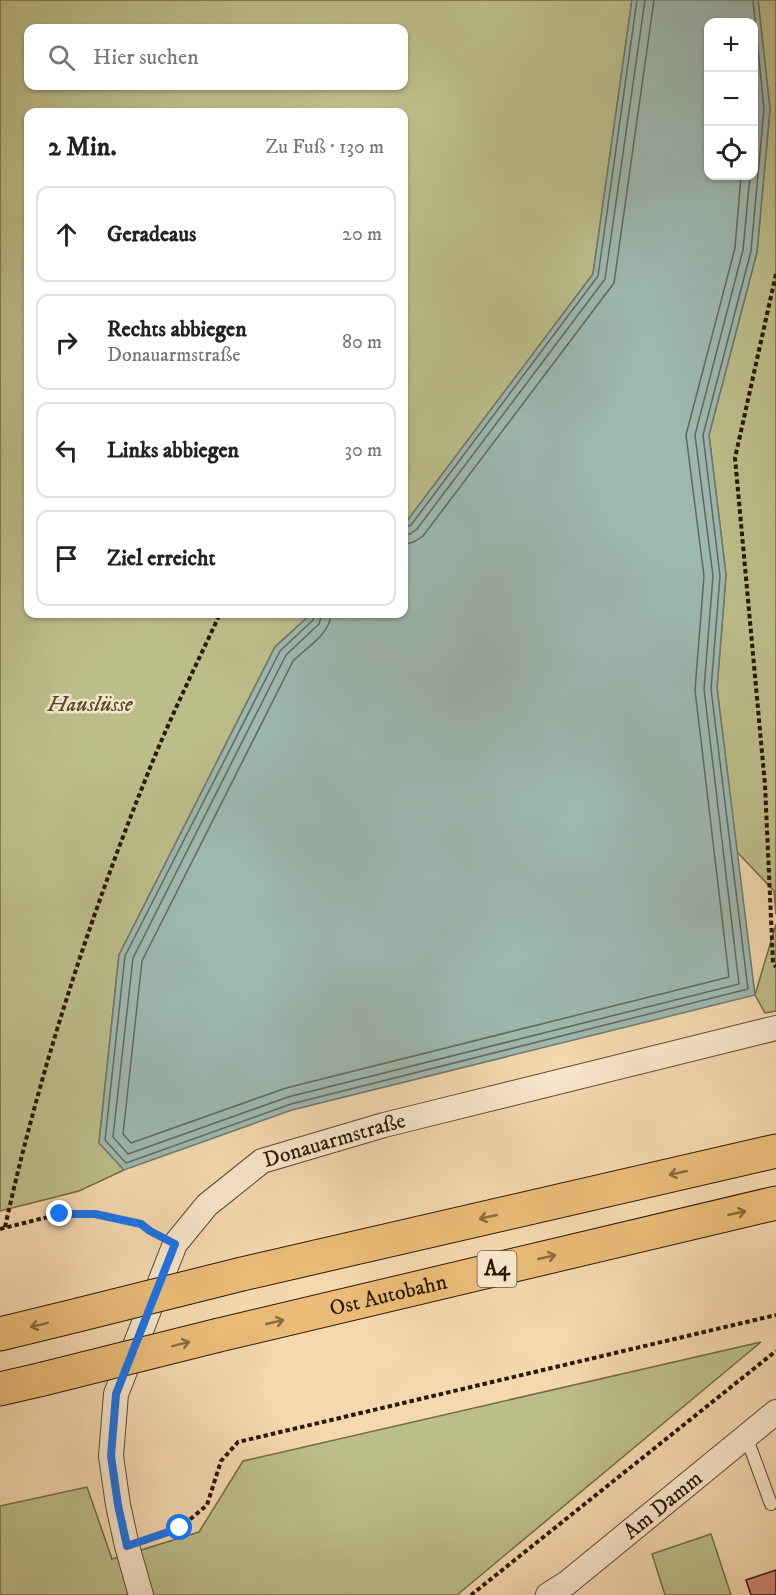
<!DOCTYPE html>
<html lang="de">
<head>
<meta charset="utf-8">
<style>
	:root { --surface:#fff; --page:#f6f6f6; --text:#222; --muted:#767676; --line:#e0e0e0 }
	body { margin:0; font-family:"IM FELL DW Pica",serif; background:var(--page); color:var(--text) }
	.controls { position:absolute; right:18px; top:18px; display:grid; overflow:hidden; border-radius:12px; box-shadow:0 2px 4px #0004 }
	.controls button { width:54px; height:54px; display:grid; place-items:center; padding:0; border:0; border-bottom:2px solid var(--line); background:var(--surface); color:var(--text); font:30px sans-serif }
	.stop { position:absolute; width:18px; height:18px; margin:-14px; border:4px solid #1a73e8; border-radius:50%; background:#fff }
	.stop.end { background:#1a73e8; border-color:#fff; box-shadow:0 2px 6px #0008 }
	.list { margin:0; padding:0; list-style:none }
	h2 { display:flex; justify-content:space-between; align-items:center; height:78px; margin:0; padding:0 24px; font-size:26px }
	h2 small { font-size:20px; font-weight:400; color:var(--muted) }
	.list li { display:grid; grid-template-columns:39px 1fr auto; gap:18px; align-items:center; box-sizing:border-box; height:96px; margin:0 12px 12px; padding:0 12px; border:2px solid var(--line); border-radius:12px }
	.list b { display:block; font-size:22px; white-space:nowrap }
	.list p { margin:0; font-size:20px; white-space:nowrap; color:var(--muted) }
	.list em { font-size:20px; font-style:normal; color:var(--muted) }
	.icon { flex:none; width:33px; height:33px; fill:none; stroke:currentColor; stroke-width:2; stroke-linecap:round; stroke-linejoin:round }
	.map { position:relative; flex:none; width:776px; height:1595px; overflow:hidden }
	.search { position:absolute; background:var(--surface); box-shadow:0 2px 4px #0004; left:24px; top:24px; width:384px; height:66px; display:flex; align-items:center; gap:15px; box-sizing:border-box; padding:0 21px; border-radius:12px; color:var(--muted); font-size:22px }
	.panel { position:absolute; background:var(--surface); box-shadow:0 2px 4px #0004; left:24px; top:108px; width:384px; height:510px; border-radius:12px }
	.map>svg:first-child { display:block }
	.green { fill:#bcbe8a; stroke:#746b45; stroke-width:1.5; fill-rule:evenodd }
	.water { fill:#9db9b2; stroke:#6f796b; stroke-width:1.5; fill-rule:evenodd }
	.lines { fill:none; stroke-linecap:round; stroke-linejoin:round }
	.shore { stroke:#646859; stroke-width:1.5 }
	.building { fill:#cf8670; stroke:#2b1800; stroke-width:1.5 }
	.service-casing { stroke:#5e482c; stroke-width:14 }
	.minor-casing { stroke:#5e482c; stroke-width:26 }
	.motorway-casing { stroke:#2b1800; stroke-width:35 }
	.path { stroke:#2b1800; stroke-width:4; stroke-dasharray:4.5 3; stroke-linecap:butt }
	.service { stroke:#f8e6cb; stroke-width:12 }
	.minor { stroke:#f8e6cb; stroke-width:24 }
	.motorway { stroke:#eabc78; stroke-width:33 }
	.motorway-bridge-casing { stroke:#2b1800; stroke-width:35; stroke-linecap:butt }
	.motorway-bridge { stroke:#eabc78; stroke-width:33 }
	.oneway { stroke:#8a6a3c }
	.route { stroke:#1a73e8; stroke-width:8 }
	.labels { text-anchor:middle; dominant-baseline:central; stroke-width:5; stroke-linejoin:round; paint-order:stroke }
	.shield { fill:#f8e6cb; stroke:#68563d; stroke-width:1.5 }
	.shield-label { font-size:21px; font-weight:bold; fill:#2b1800 }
	.park-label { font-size:22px; font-style:italic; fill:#564a29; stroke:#f8e6cb }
	.street-label { font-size:22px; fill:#2b1800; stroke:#f8e6cb }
</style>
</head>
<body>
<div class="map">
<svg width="776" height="1595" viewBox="0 0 776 1595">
	<rect width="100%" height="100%" fill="#f5d8af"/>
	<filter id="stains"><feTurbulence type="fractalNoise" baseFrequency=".00333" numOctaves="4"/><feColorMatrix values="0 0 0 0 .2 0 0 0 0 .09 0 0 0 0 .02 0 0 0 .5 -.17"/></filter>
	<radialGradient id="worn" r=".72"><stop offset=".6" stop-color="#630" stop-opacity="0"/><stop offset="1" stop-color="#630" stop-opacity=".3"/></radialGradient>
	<path class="green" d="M0,0h632l-39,274 -189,251v-413h-376v502h283l-36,33 -156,308 -20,187 25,28 -45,21 -79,20zM28,28h376v58h-376z
		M758,0h18v914l-2,-23 -37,-39 -20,-164 9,-113 -17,-140 48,-183 13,-143z
		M776,924v87l-11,2 -10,-18z
		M761,1342l-304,253h-457v-89l87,-19 25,72 87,-27 44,-71z
		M711,1534l20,61h-66l-13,-41z"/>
	<path class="water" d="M632,0h126l12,109 -13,143 -48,183 17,140 -9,113 38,307 -463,115 -168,60 -25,-27 20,-188 156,-308 36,-33h93v-89l189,-251zM708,22h46v154h-46z"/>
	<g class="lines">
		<path class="shore" d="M404,527l7,-2 187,-249 39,-276
			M404,535l6,-1 7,-5 188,-250 40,-279
			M404,544l10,-2 9,-6 191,-253 40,-283
			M315,614l-2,6 -33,31 -155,305 -20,184 21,23 165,-59 457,-115 -37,-300 9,-113 -17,-141 48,-184 13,-142 -11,-109
			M322,614l-3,10 -33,31 -153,303 -20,179 15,17 160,-57 451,-113 -35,-295 9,-113 -18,-141 48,-185 7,-74
			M331,614c-1,20 -24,33 -38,47l-151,300 -19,173 8,9 155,-55 443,-111 -34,-287 9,-114 -18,-141 49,-187 6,-72"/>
	</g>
	<path class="building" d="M776,1570v25h-25l-5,-15z"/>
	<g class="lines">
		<g class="service-casing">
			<path id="service" d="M746,1436l25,68"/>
		</g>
		<g class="minor-casing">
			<g id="minor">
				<path id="s1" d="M141,1595l-14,-49 -9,-41 -7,-49 5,-62 59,-150 32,-39 55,-44 122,-36 392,-97"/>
				<path id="s2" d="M548,1595l19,-12 209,-171"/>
			</g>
		</g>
		<g class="motorway-casing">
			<g id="motorway">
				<path d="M242,1274l534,-123"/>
				<path d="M0,1334l78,-19"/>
				<path id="s3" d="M219,1335l557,-132"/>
				<path d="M0,1389l43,-10"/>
			</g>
		</g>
		<path class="path" d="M776,274l-41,184 30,327 8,178 3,4
			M5,1227c35,-158 86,-314 147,-464 21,-51 45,-100 68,-149
			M0,1229l60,-15h35l46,10 14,10
			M150,1538l30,-10 27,-23 14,-44 17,-19 538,-127
			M471,1595l305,-244"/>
		<use href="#service" class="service"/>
		<use href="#minor" class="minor"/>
		<use href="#motorway" class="motorway"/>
		<g class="motorway-bridge-casing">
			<path id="motorway-bridge" d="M78,1315l164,-41
				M43,1379l176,-44"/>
		</g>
		<use href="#motorway-bridge" class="motorway-bridge"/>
	</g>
	<defs><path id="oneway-shaft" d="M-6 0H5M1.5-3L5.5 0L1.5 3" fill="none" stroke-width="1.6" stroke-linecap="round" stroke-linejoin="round" transform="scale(1.5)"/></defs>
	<g class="oneway">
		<use href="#oneway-shaft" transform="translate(678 1173) rotate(167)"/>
		<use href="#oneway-shaft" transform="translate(737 1213) rotate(-13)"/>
		<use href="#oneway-shaft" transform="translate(488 1217) rotate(167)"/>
		<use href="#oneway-shaft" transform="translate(547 1257) rotate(-13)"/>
		<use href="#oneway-shaft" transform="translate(275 1322) rotate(-13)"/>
		<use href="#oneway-shaft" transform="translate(39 1325) rotate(166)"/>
		<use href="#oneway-shaft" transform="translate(181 1344) rotate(-14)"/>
	</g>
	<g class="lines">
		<path class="route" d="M60,1214h35l46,10 9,7 25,13 -59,150 -5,62 7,49 9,41 53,-18"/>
	</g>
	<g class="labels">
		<rect class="shield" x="477.5" y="1251" width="39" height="36" rx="4.5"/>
		<g class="shield-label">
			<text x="497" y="1269">A4</text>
		</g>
		<g class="park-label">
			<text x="90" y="704">Hauslüsse</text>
		</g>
		<g class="street-label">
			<text stroke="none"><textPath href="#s1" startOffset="562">Donauarmstraße</textPath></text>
			<text stroke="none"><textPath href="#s3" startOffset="174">Ost Autobahn</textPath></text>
			<text stroke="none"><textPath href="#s2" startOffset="146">Am Damm</textPath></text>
		</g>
	</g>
	<rect width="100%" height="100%" filter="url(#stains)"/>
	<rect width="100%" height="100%" fill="url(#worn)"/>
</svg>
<div class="controls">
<button>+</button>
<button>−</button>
<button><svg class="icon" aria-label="locate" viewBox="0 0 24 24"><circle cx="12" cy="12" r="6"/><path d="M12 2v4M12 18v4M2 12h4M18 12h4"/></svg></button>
</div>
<div class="stop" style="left:180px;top:1528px"></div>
<div class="stop end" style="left:60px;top:1214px"></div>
<div class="search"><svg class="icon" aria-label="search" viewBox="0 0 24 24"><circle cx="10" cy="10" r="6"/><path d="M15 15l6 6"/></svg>Hier suchen</div>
<section class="panel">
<h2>2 Min.<small>Zu Fuß · 130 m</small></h2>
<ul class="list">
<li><svg class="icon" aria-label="ahead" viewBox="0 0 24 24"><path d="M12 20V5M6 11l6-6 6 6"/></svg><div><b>Geradeaus</b></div><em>20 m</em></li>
<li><svg class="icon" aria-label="right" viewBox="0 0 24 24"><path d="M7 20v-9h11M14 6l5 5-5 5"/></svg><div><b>Rechts abbiegen</b><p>Donauarmstraße</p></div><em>80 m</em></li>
<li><svg class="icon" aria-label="left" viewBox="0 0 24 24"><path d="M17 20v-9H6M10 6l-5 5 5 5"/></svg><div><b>Links abbiegen</b></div><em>30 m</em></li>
<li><svg class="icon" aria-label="arrive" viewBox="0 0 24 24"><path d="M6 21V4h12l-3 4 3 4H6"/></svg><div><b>Ziel erreicht</b></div></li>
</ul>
</section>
</div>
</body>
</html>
